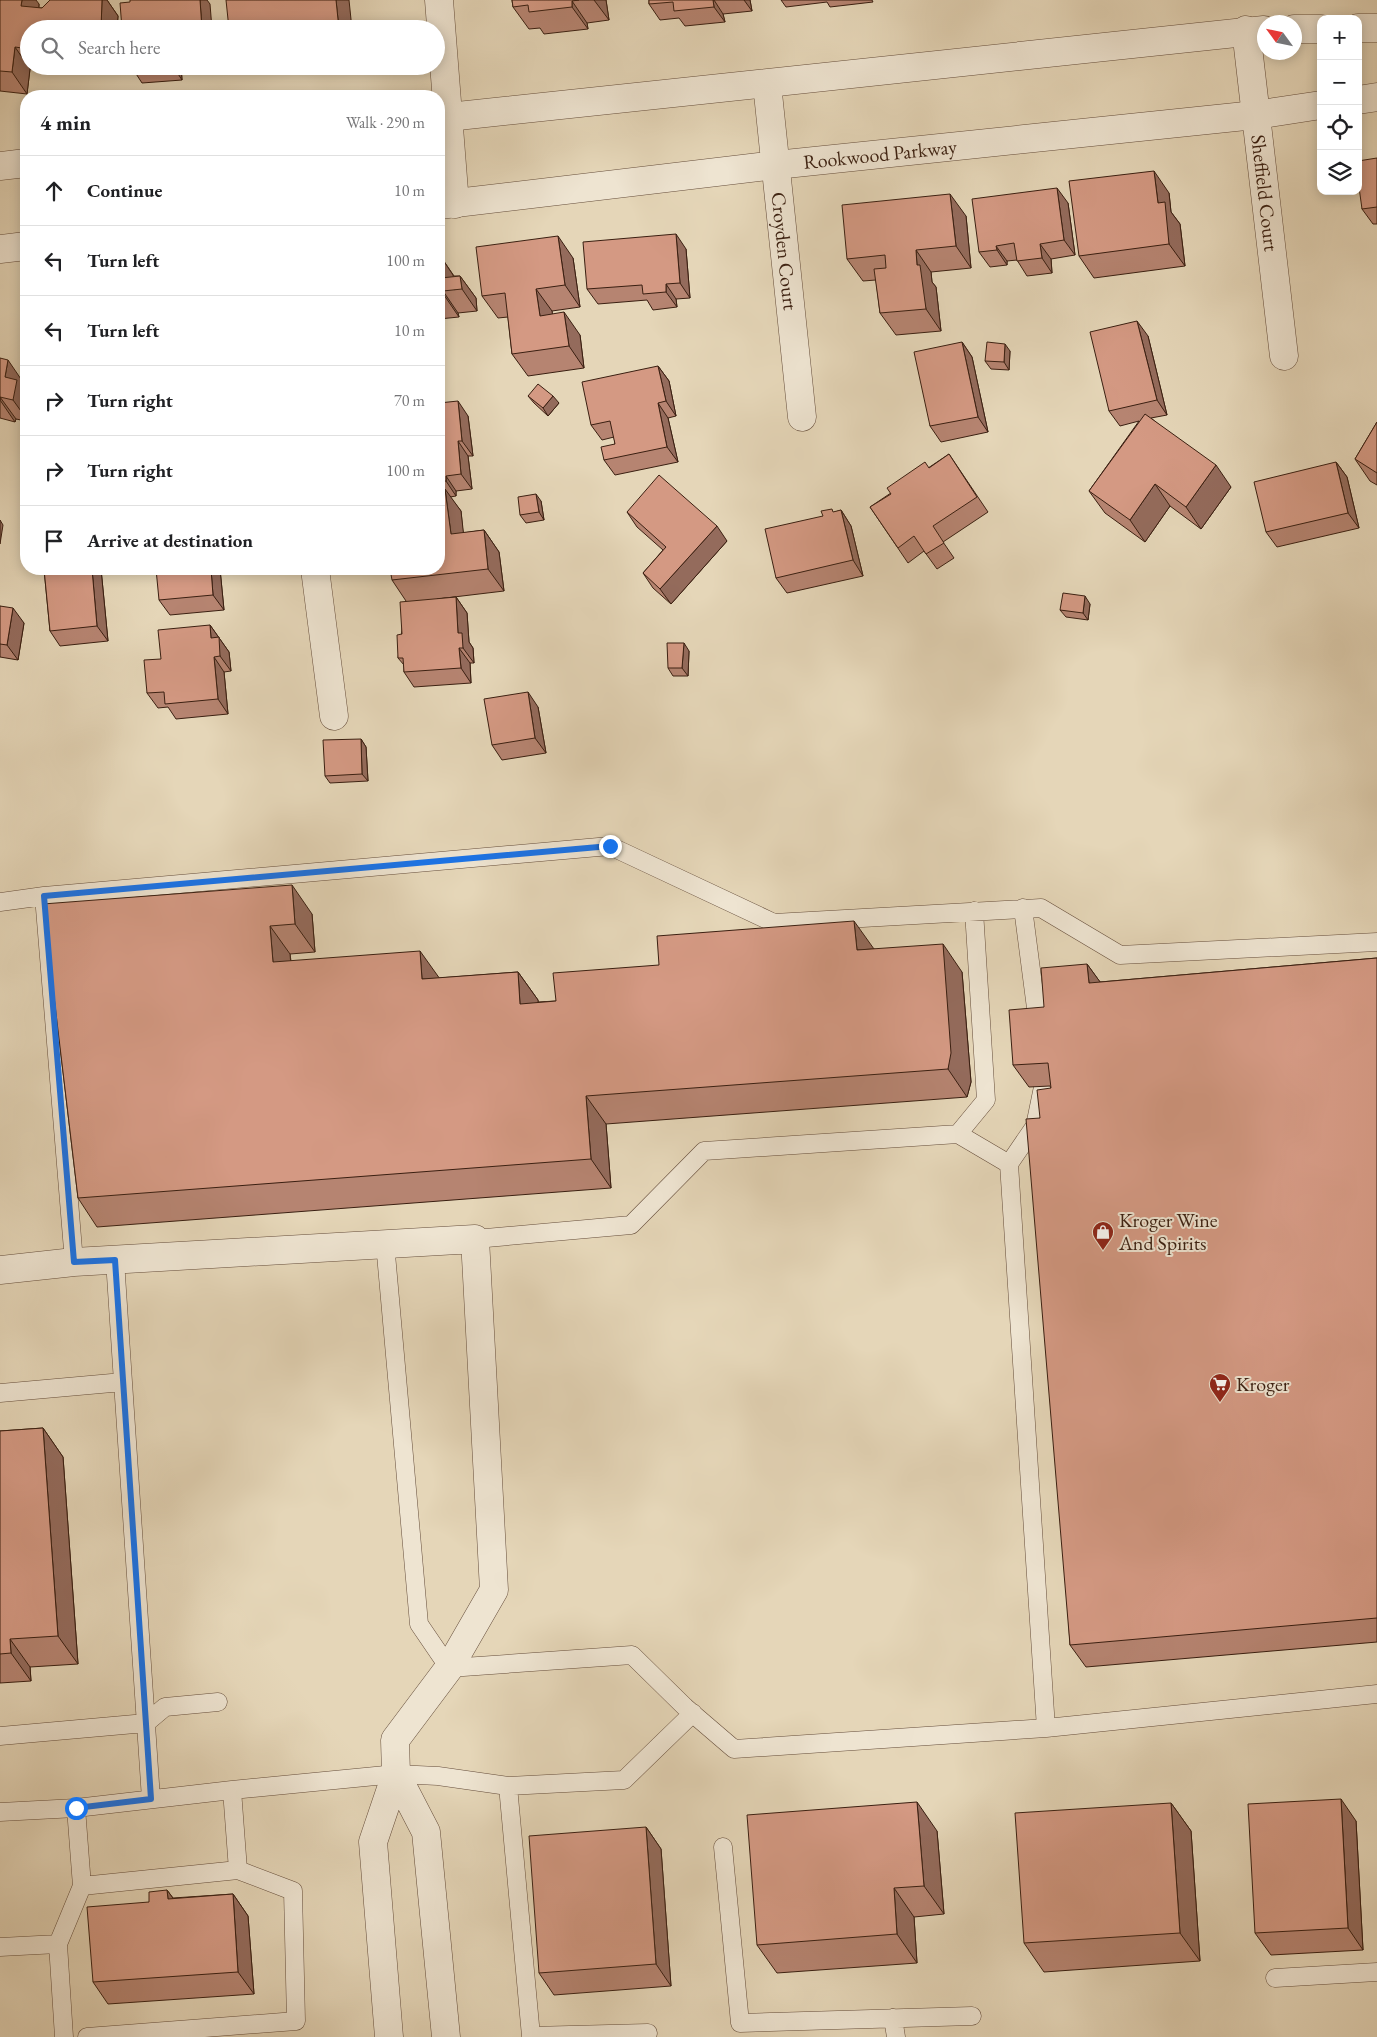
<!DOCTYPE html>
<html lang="en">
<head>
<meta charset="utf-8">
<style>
	:root { --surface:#fff; --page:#f6f6f6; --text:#202124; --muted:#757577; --line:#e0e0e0 }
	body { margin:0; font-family:"EB Garamond",serif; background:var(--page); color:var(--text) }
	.controls { position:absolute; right:15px; top:15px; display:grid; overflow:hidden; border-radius:10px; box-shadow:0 2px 12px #0003 }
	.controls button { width:45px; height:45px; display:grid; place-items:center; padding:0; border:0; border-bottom:1px solid var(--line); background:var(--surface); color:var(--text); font:25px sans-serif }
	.compass { position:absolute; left:1257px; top:15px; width:45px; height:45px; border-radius:50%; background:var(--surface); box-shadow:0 2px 12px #0003; rotate:303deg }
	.stop { position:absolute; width:15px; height:15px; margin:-11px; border:4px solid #1a73e8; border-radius:50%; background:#fff }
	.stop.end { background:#1a73e8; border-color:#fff; box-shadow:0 1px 5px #0008 }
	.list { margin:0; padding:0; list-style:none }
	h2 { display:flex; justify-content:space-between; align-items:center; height:65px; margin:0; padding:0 20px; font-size:21px }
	h2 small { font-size:16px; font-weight:400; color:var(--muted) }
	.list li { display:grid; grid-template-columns:32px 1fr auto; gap:15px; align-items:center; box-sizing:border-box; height:70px; padding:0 20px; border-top:1px solid var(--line) }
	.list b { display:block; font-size:19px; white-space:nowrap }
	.list em { font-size:16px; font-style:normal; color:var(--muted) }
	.icon { flex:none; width:28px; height:28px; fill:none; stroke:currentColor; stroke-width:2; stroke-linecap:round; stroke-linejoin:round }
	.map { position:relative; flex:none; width:1377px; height:2037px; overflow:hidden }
	.search { position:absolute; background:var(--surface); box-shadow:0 2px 12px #0003; left:20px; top:20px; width:425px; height:55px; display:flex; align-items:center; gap:12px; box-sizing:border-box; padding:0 18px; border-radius:28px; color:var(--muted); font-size:19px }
	.panel { position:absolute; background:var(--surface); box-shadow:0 2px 12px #0003; left:20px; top:90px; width:425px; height:485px; border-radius:20px }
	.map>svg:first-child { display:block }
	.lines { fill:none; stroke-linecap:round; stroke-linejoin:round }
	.lane-casing { stroke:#654d3b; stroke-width:19 }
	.street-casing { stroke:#654d3b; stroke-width:29 }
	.lane { stroke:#eee4d1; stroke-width:18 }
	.street { stroke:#eee4d1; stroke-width:28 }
	.wall { fill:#b68471; stroke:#3a1f11 }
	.shaded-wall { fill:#946b5c; stroke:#3a1f11 }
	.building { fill:#d49983; stroke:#3a1f11 }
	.route { stroke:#1a73e8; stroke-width:6 }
	.labels { text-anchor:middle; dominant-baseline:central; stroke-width:4; stroke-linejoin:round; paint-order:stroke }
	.street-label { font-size:20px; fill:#3a1f11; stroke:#eee4d1 }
	.poi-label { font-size:20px; fill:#3a1f11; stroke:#eee4d1; text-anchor:start }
</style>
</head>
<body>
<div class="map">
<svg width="1377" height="2037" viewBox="0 0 1377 2037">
	<rect width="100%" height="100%" fill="#e5d6b8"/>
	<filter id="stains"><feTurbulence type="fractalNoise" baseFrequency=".004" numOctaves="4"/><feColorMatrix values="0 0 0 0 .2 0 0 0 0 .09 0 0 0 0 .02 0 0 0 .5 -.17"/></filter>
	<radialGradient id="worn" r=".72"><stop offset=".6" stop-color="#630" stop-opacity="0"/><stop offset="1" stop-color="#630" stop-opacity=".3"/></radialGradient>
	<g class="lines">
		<g class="lane-casing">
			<path id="lane" d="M0,902l44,-6
				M1023,908l16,123
				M958,1134l28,-34 -12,-189
				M1009,1164l26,-38 8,-39
				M385,1243l34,381 30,44 183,-13 53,52 49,42 312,-21 -37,-564 -51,-30 -254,17 -73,74 -156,14
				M74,1262l-30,-366 566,-50 164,77 267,-15 79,47 257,-13
				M123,1382l28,417
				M0,1393l123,-11 -8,-122
				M1046,1728l331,-34
				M0,1736l146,-13 19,-16 53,-5
				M508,1786l23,250 117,-3
				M0,1812l76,-4
				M723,1847l17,176 232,-7
				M82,1886l156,-16
				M58,1944l24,-58 -6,-78 156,-18
				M0,1947l58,-3 6,93
				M1275,1978l102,-6
				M893,2018l3,19
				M87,2037l209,-16 -3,-130 -55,-21 -6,-80 164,-16 42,2 70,10 116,-6 69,-67"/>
		</g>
		<g class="street-casing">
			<g id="street">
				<path d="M439,0l16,204"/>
				<path d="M1358,28h19"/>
				<path d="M1294,29h27"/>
				<path id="s1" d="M1246,30l38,326"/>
				<path id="s2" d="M767,84l35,333"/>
				<path d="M1358,100l19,-3"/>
				<path d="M439,118l825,-88"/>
				<path d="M0,166l26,-3"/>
				<path id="s3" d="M439,205l337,-40 479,-50 66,-10"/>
				<path d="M0,249l26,-3"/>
				<path d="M315,569l19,147"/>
				<path d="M0,1270l74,-8 401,-23 19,351 -45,78 -54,72 1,34"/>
				<path d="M389,2037l-16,-195 23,-68 30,58 20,205"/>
			</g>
		</g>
		<use href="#lane" class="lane"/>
		<use href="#street" class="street"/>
	</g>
	<path class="wall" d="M0,0l39,4v4h3l65,-8 11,16 -1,13h-88v37h34l-9,6 -24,-3 -3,25 -27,-3z
		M512,0h94l3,20 -22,3 1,6 -44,5 -4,-6 -11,1 -16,-22z
		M649,0h101l2,11 -29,3 2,8 -40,4 -6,-8 -19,2 -11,-16z
		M781,0h91l1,2 -43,5 -3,-5 -41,5z
		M131,66h50l1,14 -40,3z
		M1377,158v66h-4l-11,-15z
		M1169,193l2,19 9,12 5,42 -91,12 -15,-22z
		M1068,203l7,52 -24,4 1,14 -25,3 -10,-16 -10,1v4l-17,2 -11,-15z
		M966,216l5,52 -40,4 1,10 4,5 5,44 -45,4 -16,-22 -4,-33 -13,1 -16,-22z
		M686,249l4,49 -14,1 1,8 -24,3 -6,-10 -49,4 -11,-15z
		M439,254l15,22h6l16,22 1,13 -19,2 1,4 -20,2z
		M573,258l7,49 -28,4v3l28,21 4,33 -56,8 -16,-22 -4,-37 -10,1 -16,-22z
		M1148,336l19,79 -16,3 80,69 -30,42 -31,-23 -25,36 -40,-29 -16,-22 50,-70 -19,5 -11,-15z
		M962,342l10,15 16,75 -47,10 -11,-16z
		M1010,351l-1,19 -18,-1 -6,-8z
		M0,358l23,24v5l3,5v29l-10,-2 -1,3 -15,-4z
		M658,366l11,15 7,35 -8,2 10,44 -63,13 -11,-15 11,-16 -1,-7 -12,3 -11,-15z
		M528,396l31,7 -11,13 -14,-13z
		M439,403l29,13 5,40h-5l4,33 -16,2v5l-6,1 11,14 2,22 21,-3 15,22 5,39 -67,8 19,-2 11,16 2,29 4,6 1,15h-4l1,20 -57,4 -10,-15v-7l-6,-7 8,-57 -14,-21 47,-11z
		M1377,422v63l-7,-4 -15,-22z
		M949,454l39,58 -45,30 11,16 -17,11 -13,-18 -16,12 -38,-56z
		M1336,462l11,15 12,51 -82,19 -11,-15z
		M541,501l3,19 -18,3 -6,-8z
		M841,510l10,16 12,50 -76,17 -11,-15 47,-62z
		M627,512l100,29 -56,63 -18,-16 -10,-15 20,-23 -26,-23z
		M44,569h57l7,72 -48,5 -10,-15z
		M220,569l4,41 -54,5 -11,-15z
		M1090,604l-2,16 -22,-3 -6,-7z
		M0,606l24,17 -6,37 -18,-3z
		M210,625l19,27 2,19 -7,1 4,42 -52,5 -8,-12 -10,1 -11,-15 14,-34z
		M689,651l-1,25h-15l-5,-8z
		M538,707l8,46 -44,7 -10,-15z
		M361,739l5,8 2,34 -38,2 -5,-7z
		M43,904l269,10 3,38 -25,2 1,7 148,17 79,-6 20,28v2l18,-1 318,-52 88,23 9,110 -4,15 -361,27 5,64 -514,39 -19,-29z
		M1377,958v684l-291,25 -16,-22 -30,-527 11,-30 -1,-2 -21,1 -16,-22 31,-58 43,-43 13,18z
		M43,1428l20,29 15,207 -48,3 1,14 -31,2v-252z
		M1171,1803l20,28 9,130 -156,11 -20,-29z
		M1356,1821l7,129 -92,5 -16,-22z
		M646,1827l15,22 10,137 -117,9 -15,-22z
		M937,1831l7,83 -30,3 3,46 -140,10 -20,-28z
		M167,1890l6,8 60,-4 15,22 6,78 -146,10 -15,-22 56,-80z"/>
	<path class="shaded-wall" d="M22,0h14l3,4 -2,24 -16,-22z
		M102,0h5l11,16 -1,13h-16z
		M200,0h7l3,4 2,25h-10z
		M336,0h13l3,29h-13z
		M594,0h12l3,20z
		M713,0h1l9,14 2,8 -11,-15z
		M744,0h6l2,11z
		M572,1l15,22 1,6 -16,-22z
		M15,47l15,22 -3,25 -15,-22z
		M173,66h8l1,14z
		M1154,171l15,22 2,19 9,12 5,42 -16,-22 -11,-41z
		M1057,188l11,15 7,52 -11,-15z
		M950,194l16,22 5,52 -15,-22z
		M676,234l10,15 4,49 -10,-15z
		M558,236l15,22 7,49 -15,-22z
		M1040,244l11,15 1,14 -10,-15z
		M996,246l11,15v4l-10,-15z
		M916,250l15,22 1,10 4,5 5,44 -15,-22 -9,-44z
		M439,254l14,21 2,15 -14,-12z
		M460,276l16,22 1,13 -15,-22z
		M666,284l10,15 1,8 -11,-15z
		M536,289l16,22 4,27 -16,-22z
		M443,291l15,22 1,4 -15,-22z
		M564,312l16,23 4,33 -15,-22z
		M1137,321l11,15 19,79 -10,-15z
		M962,342l10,15 16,75 -10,-15z
		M1005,344l5,7 -1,19 -5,-8z
		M8,360l15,22v5l3,5v26l-13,-18 -8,-23z
		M658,366l11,15 7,35 -10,-15z
		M553,396l6,7 -11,13 -5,-8z
		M0,397l16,22 -1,3 -15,-22z
		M458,401l10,15 5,40 -11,-15z
		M658,403l10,15 10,44 -11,-15z
		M458,441l10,15 4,33 -11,-15z
		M1336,462l11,15 12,51 -11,-15z
		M1216,465l15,22 -30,42 -15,-22z
		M446,476l10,15v5l-10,-15z
		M1155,484l15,22 -25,36 -15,-22z
		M445,489l16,22 5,45 -15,-22z
		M536,494l5,7 3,19 -5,-8z
		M841,510l10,16 12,50 -10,-16z
		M0,520l3,5 -3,19z
		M717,526l10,15 -56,63 -11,-15z
		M484,530l15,22 5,39 -16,-22z
		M92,569h9l7,72 -11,-15z
		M211,569h9l4,41 -11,-15z
		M1085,596l5,8 -2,16 -5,-7z
		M456,597l11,16 2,29 4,6 1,15 -11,-15 -5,-15z
		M13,608l11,15 -6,37 -11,-15z
		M210,625l19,27 2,19 -11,-15 -9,-18z
		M684,643l5,8 -1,25 -6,-8z
		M459,648l11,15 1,20 -10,-15z
		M214,657l10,15 4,42 -10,-15z
		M528,692l10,15 8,46 -11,-15z
		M361,739l5,8 2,34 -6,-7z
		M292,885l20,29 3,38 -20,-28z
		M854,921l20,28 -17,1z
		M270,926l20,28 3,36 -20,-28z
		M943,944l19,28 9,110 -4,15 -19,-28z
		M420,951l20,28h-18z
		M1087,964l16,22 -14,-3z
		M518,972l20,28 2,32 -20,-28z
		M586,1096l20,28 5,64 -20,-29z
		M43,1428l20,29 15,207 -20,-28z
		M10,1639l20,28 1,14 -20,-28z
		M1341,1799l15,22 7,129 -15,-22z
		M917,1802l20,29 7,83 -20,-28z
		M1171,1803l20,28 9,130 -20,-28z
		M646,1827l15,22 10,137 -15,-22z
		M894,1888l20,29 3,46 -20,-29z
		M167,1890l16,22 -15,-13z
		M233,1894l15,22 6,78 -16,-22z"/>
	<path class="building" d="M0,0h22l-1,6 21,2 8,-8h52l-1,29h-72v20l-14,-2 -3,25 -12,-1z
		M130,0h70l2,29h-80l-2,-26 10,-1z
		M226,0h110l3,29h-110z
		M512,0h67l-7,1v6l-43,5 -1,-7 -15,2z
		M649,0h64l1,7 -40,4 -1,-9 -24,2z
		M131,66h21l-20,2z
		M1377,158v49l-15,2 -4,-29v-19z
		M1154,171l4,32 7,-1 4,42 -90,12 -10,-75z
		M1057,188l7,52 -24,4 2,14 -25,3 -3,-18 -18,3 1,4 -18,2 -7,-53z
		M950,194l6,52 -40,4 1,15h3l6,44 -46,4 -6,-44 12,-1 -1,-13 -38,4 -5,-54z
		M676,234l4,49 -14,1v8l-23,2 -1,-9 -55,4 -4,-47z
		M558,236l7,49 -29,4 4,27 24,-4 5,34 -57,8 -7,-61 -23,3 -6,-49z
		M439,260l2,18 19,-2 2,13 -19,2 1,4h-5z
		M1137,321l20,79 -48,11 -19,-79z
		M962,342l16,75 -48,9 -16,-74z
		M987,342l18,2 -1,18 -19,-1z
		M0,358l8,2 -3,17 12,3 -4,20 -13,-3v3z
		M658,366l8,35 -8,2 9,44 -63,13 -3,-13 14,-3 -5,-23 -19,4 -9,-43z
		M538,384l15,12 -10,12 -15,-12z
		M458,401l4,40h-4l3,33 -15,2v5l-7,1v-79z
		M1145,414l71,51 -30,42 -31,-23 -25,36 -41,-29z
		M1377,422v51l-22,-14z
		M949,454l28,43 -44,29 11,17 -18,11 -12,-18 -16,12 -28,-41 21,-13 -4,-6 38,-26 4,6z
		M1336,462l12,51 -82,19 -12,-50z
		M659,475l58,51 -57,63 -17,-16 23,-26 -39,-35z
		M445,489l6,45 33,-4 4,39 -96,11 -2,-11h49v-79z
		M536,494l3,18 -19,3 -2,-18z
		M832,509l1,3 8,-2 12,50 -77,18 -11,-49 58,-13 -2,-5z
		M44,569h48l5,57 -47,5z
		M156,569h55l2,26 -54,5z
		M1063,593l22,3 -2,17 -23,-3z
		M456,597l2,36h4l1,15h-4l2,20 -57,4 -1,-14h-5l-1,-23 5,-1 -2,-32z
		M0,606l13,2 -6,37 -7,-1z
		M210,625l1,13 8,-1 1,19 -6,1 4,42 -53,5 -1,-12 -17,1 -3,-33 17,-1 -3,-29z
		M667,643h17l-2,25h-14z
		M528,692l7,46 -43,7 -8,-46z
		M361,739l1,35 -37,2 -2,-36z
		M292,885l3,39 -25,2 3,36 147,-11 2,28 96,-7 2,32 36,-3 -3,-28 106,-8 -2,-29 197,-15 3,29 86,-6 8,109 -3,16 -362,27 5,63 -513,39 -35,-294z
		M1377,958v660l-307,27 -44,-526 14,-1 -3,-28 14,-2 -3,-25 -35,2 -4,-55 35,-3 -3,-39 46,-4 2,19z
		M43,1428l15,208 -48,3 1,14 -11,1v-223z
		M1341,1799l7,129 -93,5 -7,-129z
		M917,1802l7,84 -30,2 3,46 -140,11 -10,-130z
		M1171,1803l9,130 -156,10 -9,-130z
		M646,1827l10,137 -117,9 -10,-137z
		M167,1890l1,9 65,-5 5,78 -145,10 -6,-75 62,-5v-10z"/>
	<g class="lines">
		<path class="route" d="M76,1808l75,-9 -36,-539 -41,2 -30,-366 566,-50"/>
	</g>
	<defs>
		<g id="shop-pin" transform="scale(1.125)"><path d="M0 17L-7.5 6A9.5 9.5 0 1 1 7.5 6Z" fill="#8f2418" stroke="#eee4d1"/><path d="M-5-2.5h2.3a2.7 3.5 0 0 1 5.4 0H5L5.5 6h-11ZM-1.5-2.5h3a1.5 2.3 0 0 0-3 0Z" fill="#fff"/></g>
		<g id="supermarket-pin" transform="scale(1.125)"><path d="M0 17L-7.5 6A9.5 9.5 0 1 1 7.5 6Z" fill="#8f2418" stroke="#eee4d1"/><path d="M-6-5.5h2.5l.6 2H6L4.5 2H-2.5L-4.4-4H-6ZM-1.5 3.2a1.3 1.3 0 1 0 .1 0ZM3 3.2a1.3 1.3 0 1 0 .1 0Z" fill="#fff"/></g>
	</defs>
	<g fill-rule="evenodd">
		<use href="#shop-pin" x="1103" y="1232"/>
		<use href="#supermarket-pin" x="1220" y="1384"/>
	</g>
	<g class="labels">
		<g class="street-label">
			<text stroke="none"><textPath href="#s3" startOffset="444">Rookwood Parkway</textPath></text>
			<text stroke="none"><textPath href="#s1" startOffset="164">Sheffield Court</textPath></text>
			<text stroke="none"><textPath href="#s2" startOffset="168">Croyden Court</textPath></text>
		</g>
		<g class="poi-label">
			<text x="1119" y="1220">Kroger Wine<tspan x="1119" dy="23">And Spirits</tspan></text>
			<text x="1236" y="1384">Kroger</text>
		</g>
	</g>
	<rect width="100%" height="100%" filter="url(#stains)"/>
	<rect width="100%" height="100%" fill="url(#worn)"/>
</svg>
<div class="controls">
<button>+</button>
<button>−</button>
<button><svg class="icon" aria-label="locate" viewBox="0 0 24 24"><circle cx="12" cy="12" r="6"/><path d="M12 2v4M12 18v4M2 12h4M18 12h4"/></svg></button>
<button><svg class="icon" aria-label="layers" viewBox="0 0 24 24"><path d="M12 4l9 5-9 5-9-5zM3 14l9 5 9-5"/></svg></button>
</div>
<svg class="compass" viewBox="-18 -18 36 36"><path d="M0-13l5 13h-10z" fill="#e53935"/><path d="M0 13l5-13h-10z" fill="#757577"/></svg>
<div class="stop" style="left:76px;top:1808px"></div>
<div class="stop end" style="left:610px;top:846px"></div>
<div class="search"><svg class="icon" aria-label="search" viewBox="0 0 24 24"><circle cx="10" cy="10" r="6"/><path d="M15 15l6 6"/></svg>Search here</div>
<section class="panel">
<h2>4 min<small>Walk · 290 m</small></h2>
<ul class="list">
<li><svg class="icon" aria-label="ahead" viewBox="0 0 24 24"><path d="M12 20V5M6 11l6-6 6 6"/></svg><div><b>Continue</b></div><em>10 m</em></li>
<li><svg class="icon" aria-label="left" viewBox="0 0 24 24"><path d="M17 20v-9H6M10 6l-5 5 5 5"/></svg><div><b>Turn left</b></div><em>100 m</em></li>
<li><svg class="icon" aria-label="left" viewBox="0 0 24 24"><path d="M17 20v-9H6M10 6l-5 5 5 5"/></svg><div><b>Turn left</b></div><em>10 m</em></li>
<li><svg class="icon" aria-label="right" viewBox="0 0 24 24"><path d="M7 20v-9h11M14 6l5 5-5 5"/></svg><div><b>Turn right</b></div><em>70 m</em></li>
<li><svg class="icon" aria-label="right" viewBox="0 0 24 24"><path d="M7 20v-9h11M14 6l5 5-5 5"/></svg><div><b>Turn right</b></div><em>100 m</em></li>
<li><svg class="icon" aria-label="arrive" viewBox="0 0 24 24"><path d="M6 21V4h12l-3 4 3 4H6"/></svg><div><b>Arrive at destination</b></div></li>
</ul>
</section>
</div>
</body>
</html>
